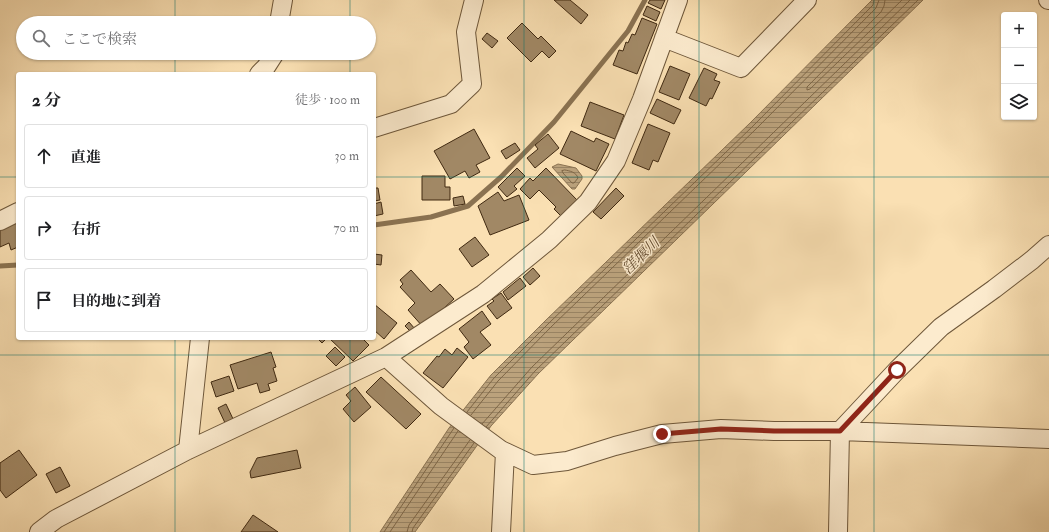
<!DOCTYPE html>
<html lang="ja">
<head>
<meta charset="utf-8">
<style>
	:root { --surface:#fff; --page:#f6f6f6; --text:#202124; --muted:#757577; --line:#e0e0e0 }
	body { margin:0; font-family:"IM FELL Double Pica","Noto Serif JP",serif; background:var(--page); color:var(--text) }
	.controls { position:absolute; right:12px; top:12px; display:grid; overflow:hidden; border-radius:4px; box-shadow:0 1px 3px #0004 }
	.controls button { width:36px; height:36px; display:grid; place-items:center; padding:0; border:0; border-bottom:1px solid var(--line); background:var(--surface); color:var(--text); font:20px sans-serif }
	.stop { position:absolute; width:12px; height:12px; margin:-9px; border:3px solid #8f2418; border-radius:50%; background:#fff }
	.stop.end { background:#8f2418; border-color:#fff; box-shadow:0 1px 4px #0008 }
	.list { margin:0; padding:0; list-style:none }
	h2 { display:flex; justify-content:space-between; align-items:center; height:52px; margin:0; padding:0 16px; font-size:17px }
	h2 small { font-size:13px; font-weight:400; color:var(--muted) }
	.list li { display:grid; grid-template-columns:26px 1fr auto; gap:12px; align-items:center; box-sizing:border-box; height:64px; margin:0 8px 8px; padding:0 8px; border:1px solid var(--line); border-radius:4px }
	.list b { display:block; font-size:15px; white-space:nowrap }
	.list em { font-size:13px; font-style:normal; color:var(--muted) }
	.icon { flex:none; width:22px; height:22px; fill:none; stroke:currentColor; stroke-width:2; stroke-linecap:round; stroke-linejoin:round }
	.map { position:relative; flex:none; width:1049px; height:532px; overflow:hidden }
	.search { position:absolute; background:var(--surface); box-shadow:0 1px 3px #0004; left:16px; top:16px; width:360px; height:44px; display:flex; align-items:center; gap:10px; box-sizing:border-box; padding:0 14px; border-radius:22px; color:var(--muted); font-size:15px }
	.panel { position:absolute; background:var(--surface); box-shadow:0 1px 3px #0004; left:16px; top:72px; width:360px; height:268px; border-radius:4px }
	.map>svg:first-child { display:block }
	.water { fill:url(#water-rules); stroke:#8a7251 }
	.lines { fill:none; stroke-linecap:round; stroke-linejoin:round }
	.shore { stroke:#7e6646; stroke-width:1 }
	.stream { stroke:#8a7251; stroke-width:5 }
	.building { fill:#a18865; stroke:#402911 }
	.minor-casing { stroke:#6e573a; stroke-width:20 }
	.minor { stroke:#fcebce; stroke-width:18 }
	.route { stroke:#8f2418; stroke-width:5 }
	.grid { fill:none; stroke:#0f766e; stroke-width:1; stroke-opacity:0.55 }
	.labels { text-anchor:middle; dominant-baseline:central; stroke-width:3; stroke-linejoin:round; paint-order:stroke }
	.water-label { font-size:15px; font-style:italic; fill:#654d31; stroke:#fcebce }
</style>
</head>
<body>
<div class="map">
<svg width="1049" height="532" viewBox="0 0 1049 532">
	<defs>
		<pattern id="water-rules" width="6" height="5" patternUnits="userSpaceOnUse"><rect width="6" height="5" fill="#bba27c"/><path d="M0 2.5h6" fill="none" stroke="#998464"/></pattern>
	</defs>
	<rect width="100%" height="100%" fill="#fae0b3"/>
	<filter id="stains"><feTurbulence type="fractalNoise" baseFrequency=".005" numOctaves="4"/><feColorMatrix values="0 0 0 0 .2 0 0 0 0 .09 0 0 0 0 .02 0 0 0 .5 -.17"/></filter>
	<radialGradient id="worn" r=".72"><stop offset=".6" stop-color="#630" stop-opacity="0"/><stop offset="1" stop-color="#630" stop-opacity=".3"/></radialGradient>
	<path class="water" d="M872,0h51l-385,374 -47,52 -76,106h-35l69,-104 42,-53 55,-55 204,-197z
		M558,164l18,4 6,8v3l-7,10h-3l-20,-22z"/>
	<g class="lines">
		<path class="shore" d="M885,0l-1,6 -3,6 -74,75v3l3,-1 92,-89
			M565,170c5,1 11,2 13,8l-4,5h-2l-9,-10 -1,-2z
			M467,412l27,-34 55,-55 204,-197 120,-121 1,-5
			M471,415l27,-34 54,-55 204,-197 120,-121 3,-8
			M482,424l50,-57 378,-367
			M486,427l49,-56 383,-371
			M384,532l70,-104
			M390,532l68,-101
			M407,532l2,-7 61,-85
			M412,532l1,-4 61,-85"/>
		<path class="stream" d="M374,225l57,-8 37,-11 33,-29 53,-55 74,-91 17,-31
			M0,266l18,-1"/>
	</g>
	<path class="building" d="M554,0h16l18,15 -7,9z
		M650,0h15l-4,9 -13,-6z
		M647,6l13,6 -4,9 -13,-6z
		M642,18l15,6 -20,50 -24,-9 6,-15 4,1 3,-9 2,1 4,-9 3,1z
		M522,23l16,16 3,-3 15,15 -7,7 -7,-7 -11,11 -24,-24z
		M487,33l11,8 -6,7 -10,-9z
		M670,66l20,8 -11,26 -20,-8z
		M704,68l13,6 -3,6 6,2 -8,17 -2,-1 -4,8 -17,-8z
		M657,99l24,11 -7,14 -24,-11z
		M590,102l34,13 -9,24 -34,-13z
		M648,124l22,9 -12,29 -5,-2 -4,10 -17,-7z
		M474,129l16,29 -14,7 4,7 -11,6 -4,-7 -15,8 -16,-28z
		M571,131l23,11 2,-4 13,6 -13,27 -36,-17z
		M548,134l11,14 -24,20 -8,-10 11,-9 -3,-4z
		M515,143l5,7 -14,9 -5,-8z
		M517,168l8,8 -11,10 3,3 -10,8 -9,-10z
		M546,168l31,32 -16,16 -7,-7 2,-2 -17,-17 -9,9 -10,-10 10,-11 3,3z
		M422,176h23v11h5v13h-28z
		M374,188h4l2,12 -6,1z
		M616,188l8,8 -23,23 -8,-7z
		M498,192l6,9 15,-6 10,25 -39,15 -12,-29z
		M463,196l2,8 -11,2 -1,-8z
		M381,202l2,12 -9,2v-12z
		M18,221v26l-7,3 -2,-7 -9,4v-18z
		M475,237l14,18 -17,12 -13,-18z
		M374,254l8,1 -1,10 -7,-1z
		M533,268l7,8 -10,9 -7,-8z
		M411,270l20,22 9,-8 14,15 -31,28 -15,-17 7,-7 -15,-16 3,-3 -3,-4z
		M520,278l6,8 -18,14 -5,-8z
		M501,293l11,15 -15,11 -10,-13 7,-5 -2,-2z
		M374,304l23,19 -13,16 -10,-9z
		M482,311l9,13 -11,8 11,13 -18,14 -9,-12 5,-5 -10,-13z
		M409,322l6,7 -3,4 -7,-7z
		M317,338h10l-5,5z
		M329,338h33l7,7 -16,16z
		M335,347l10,10 -9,9 -10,-10z
		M457,348l11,9 -25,31 -20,-15 14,-17 2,1 6,-8 7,6z
		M271,352l5,15 -3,1 4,13 -9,3 2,6 -10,3 -3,-10 -19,6 -8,-24z
		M229,376l5,15 -18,6 -5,-15z
		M381,377l40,37 -15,15 -40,-37z
		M355,387l16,20 -17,15 -11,-13 8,-8 -5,-6z
		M226,404l8,17 -8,4 -8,-17z
		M19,450l18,25 -31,23 -6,-8v-27z
		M297,450l4,18 -50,10 -1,-6 7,-14z
		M60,467l10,19 -14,7 -10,-19z
		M253,515l25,17h-37z"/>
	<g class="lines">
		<g class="minor-casing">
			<path id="minor" d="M1048,0h1
				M279,23l4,-23
				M664,38l77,30 66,-68
				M259,74l7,-7 9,-14
				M374,128l77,-24 21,-20 -6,-52 8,-32
				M0,221l18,-9
				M386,357l55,49 60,44 32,15 34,-4 48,-15 47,-12 59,-5 53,2h66l209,8
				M188,450l12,-112
				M39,532l17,-13 132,-69 198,-93 97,-63 66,-54 39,-38 28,-41 26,-62 36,-99
				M501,532l4,-80
				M838,532l2,-101 57,-61 44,-43 53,-38 38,-29 17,-15"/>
		</g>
		<use href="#minor" class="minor"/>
	</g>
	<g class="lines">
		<path class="route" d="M662,434l59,-5 53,2h66l57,-61"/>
	</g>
	<path class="grid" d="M175,0v23M350,0v23M524,0v532M699,0v532M874,0v532M175,53v21M350,53v21M0,177h18M374,177h675M175,338v194M350,338v194M0,355h1049"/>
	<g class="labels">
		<g class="water-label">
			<text transform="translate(641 256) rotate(-44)">窪堰川</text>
		</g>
	</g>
	<rect width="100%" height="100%" filter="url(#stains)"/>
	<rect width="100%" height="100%" fill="url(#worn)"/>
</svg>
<div class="controls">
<button>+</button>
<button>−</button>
<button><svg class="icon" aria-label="layers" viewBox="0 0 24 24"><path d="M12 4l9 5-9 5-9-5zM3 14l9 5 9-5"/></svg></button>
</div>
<div class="stop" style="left:897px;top:370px"></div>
<div class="stop end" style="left:662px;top:434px"></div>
<div class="search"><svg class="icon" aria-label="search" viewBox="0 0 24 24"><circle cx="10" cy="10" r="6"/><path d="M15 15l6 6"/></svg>ここで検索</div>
<section class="panel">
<h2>2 分<small>徒歩 · 100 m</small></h2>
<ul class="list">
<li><svg class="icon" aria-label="ahead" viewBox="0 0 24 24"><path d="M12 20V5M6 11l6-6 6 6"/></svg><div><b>直進</b></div><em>30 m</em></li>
<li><svg class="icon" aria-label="right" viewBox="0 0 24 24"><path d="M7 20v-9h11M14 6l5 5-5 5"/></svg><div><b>右折</b></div><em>70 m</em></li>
<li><svg class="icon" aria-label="arrive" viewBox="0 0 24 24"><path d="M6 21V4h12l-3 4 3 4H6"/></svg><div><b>目的地に到着</b></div></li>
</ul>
</section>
</div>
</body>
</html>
